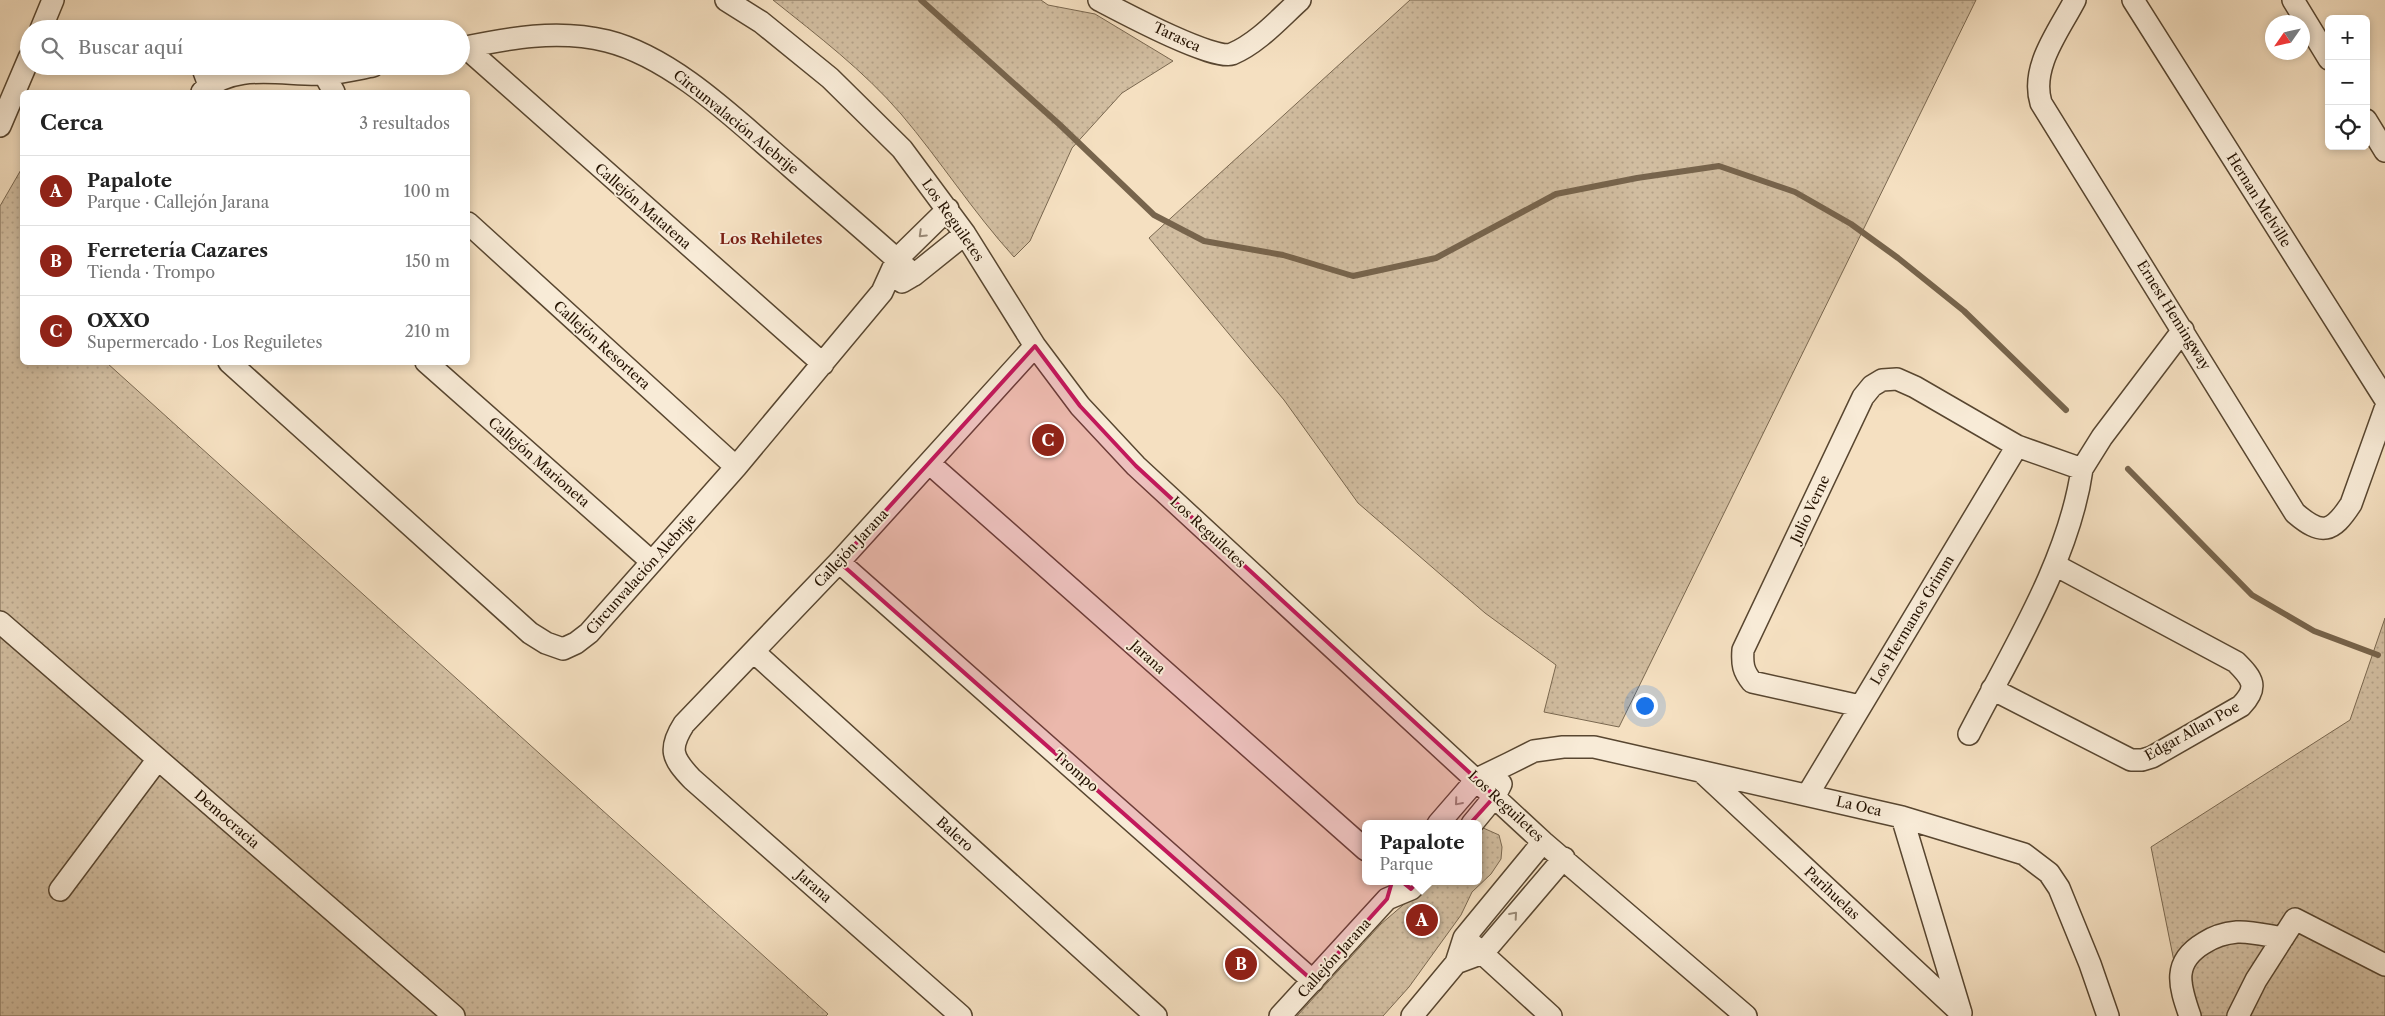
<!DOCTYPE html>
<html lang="es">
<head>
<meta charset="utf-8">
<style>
	:root { --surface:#fff; --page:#f6f6f6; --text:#222; --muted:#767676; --line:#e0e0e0; --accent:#8f2418 }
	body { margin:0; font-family:"Libre Caslon Text",serif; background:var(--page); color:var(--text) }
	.controls { position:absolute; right:15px; top:15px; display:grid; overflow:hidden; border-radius:8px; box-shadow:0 2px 8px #0003 }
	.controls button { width:45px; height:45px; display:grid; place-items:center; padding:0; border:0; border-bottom:1px solid var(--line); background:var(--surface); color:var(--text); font:25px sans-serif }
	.compass { position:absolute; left:2265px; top:15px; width:45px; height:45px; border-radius:50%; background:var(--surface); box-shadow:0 2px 8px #0003; rotate:236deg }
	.you { position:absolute; left:1644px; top:705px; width:18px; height:18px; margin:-12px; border:4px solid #fff; border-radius:50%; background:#1a73e8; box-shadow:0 0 0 8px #1a73e833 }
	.badge { display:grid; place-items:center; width:32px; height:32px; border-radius:50%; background:var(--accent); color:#fff; font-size:16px; font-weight:700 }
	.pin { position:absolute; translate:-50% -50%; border:2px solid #fff; box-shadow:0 1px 5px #0006 }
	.popup { position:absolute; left:1362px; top:820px; width:120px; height:65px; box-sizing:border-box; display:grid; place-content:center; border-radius:8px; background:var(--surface); filter:drop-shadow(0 1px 4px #0005); font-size:16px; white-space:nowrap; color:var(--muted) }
	.popup b { font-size:19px; color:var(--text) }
	.popup::after { content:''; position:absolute; left:50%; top:100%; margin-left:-10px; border:10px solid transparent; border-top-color:var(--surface) }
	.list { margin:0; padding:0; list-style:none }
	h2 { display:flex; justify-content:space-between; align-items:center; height:65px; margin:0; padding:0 20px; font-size:21px }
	h2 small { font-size:16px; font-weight:400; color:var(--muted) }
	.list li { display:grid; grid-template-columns:32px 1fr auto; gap:15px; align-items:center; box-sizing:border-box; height:70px; padding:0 20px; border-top:1px solid var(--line) }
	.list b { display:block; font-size:19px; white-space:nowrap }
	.list p { margin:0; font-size:16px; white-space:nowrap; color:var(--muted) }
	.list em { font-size:16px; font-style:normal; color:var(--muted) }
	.icon { flex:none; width:28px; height:28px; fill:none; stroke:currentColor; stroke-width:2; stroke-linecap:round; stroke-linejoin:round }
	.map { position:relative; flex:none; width:2385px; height:1016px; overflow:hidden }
	.search { position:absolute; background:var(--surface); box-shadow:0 2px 8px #0003; left:20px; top:20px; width:450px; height:55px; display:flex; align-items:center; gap:12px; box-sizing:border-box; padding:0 18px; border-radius:28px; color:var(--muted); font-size:19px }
	.panel { position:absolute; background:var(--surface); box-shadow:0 2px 8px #0003; left:20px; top:90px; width:450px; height:275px; border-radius:8px }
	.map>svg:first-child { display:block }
	.grass { fill:url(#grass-dots); stroke:#7a6850 }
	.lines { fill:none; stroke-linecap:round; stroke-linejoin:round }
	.stream { stroke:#77644c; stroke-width:6 }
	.minor-casing { stroke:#584630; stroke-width:24 }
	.minor { stroke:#f8ebd7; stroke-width:21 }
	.oneway { stroke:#998976 }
	.marked { fill:#c2185b; fill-opacity:0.2; stroke:#c2185b; stroke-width:4; stroke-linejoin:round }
	.labels { text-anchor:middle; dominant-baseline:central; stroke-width:4; stroke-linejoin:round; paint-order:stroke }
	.street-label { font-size:14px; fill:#241200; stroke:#f8ebd7 }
	.neighbourhood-label { font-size:15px; font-weight:bold; fill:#7a1f14; stroke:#f8ebd7 }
</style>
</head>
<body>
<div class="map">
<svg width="2385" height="1016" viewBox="0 0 2385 1016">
	<defs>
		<pattern id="grass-dots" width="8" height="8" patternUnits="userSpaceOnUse" patternTransform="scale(1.25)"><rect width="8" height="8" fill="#d1bda0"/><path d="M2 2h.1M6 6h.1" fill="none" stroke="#b3a188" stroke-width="1.8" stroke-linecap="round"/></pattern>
	</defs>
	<rect width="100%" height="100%" fill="#f5e0c1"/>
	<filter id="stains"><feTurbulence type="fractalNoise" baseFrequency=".004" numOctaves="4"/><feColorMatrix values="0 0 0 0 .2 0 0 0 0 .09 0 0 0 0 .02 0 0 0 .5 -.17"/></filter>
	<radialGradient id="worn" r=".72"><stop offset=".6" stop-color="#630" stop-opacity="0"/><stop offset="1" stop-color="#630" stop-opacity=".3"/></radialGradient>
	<path class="grass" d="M773,0h268l7,5 47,9 78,47 -51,32 -50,55 -42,93 -16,16c-41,-45 -74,-97 -113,-143 -38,-44 -83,-78 -128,-114z
		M1410,0h566l-357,727 -75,-15 12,-47 -71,-52 -127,-110 -74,-103 -135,-162z
		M22,168v194l85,1 721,651 -2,2h-826v-810z
		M2385,618v398h-200l-34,-169 199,-127z
		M1481,827l18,8 3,12 -1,12 -10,15 -19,18 -11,23 -52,72 -26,29h-86l84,-92 50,-43h47v-50z"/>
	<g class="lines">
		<path class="stream" d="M921,0l138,124 95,91 50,26 79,14 70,21 83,-18 120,-64 81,-16 82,-12 76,26 56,32 47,34 66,53 102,99
			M2128,469l124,126 62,36 64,24"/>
		<g class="minor-casing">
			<path id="minor" d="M726,0l35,22 69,56 72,71 63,85 70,112 45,60 56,60 407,376 203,174
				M1099,0c21,11 114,61 133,54 26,-11 47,-35 68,-54
				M2075,0c-16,31 -45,67 -34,103l254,410c27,23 37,20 56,-9l34,-95
				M2133,0l252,399
				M2293,0l36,59
				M41,29l12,-29
				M465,47l358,317
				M461,48c48,-10 97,-19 146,-7 68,17 132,82 185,127 41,36 82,70 122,107
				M202,66l7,19
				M324,74l10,18
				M202,92c32,-31 82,-16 122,-18 16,-1 33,-5 49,-8
				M2366,120l19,31
				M0,126l29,-68
				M468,223l268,244
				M902,282l12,-7 51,-41
				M229,362l301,271 16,10 17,6 13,-6 13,-10 147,-166 146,-175 15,-33 51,-50
				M426,362l226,200
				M929,463l437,387
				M839,562l474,419
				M0,622l454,394
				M754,652l402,364
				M1992,689l139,71h11l10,-3 89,-51c18,-19 12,-27 -5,-44l-181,-97
				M1860,706l-108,-24c-9,-11 -10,-18 -9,-32l120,-253 9,-11 10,-6 15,-1 18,8 102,59 65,23 20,-32 81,-107
				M1969,734c42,-82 100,-173 113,-265
				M1702,772l259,241
				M1808,794l209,-348
				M1902,817l59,196
				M1438,824l39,-45 33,-16 24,-12 29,-4h31l308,70 122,37 25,19 10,15 31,76 18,52
				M1472,824l23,-28 6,-12
				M60,890l98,-131
				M1472,944l79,72
				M1456,963l27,-10 81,-95
				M961,1016l-269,-237c-20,-21 -24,-30 -8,-55l155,-162 196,-216
				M1280,1016l107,-117 24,-10 8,-8
				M1412,1016l44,-53 8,-25 79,-96
				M2190,1016c-11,-31 -18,-54 14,-73 9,-6 22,-10 33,-11 14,-1 32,4 46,6
				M2238,1016l18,-36 39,-61 90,46"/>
		</g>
		<use href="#minor" class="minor"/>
	</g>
	<defs><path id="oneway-chevron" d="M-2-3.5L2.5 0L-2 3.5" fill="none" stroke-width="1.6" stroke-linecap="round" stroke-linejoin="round" transform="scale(1.25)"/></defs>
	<g class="oneway">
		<use href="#oneway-chevron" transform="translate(922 234) rotate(136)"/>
		<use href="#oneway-chevron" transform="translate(1458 802) rotate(131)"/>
		<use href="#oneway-chevron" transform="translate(1514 915) rotate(-49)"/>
	</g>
	<path class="marked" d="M1035,346l45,60 56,60 359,330 -84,93 -17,-14 -7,24 -74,82 -474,-419z"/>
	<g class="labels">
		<g class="street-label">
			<text transform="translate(1177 37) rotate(25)">Tarasca</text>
			<text transform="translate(736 122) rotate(39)">Circunvalación Alebrije</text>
			<text transform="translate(2259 200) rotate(58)">Hernan Melville</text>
			<text transform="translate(643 206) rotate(41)">Callejón Matatena</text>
			<text transform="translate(953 220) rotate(55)">Los Reguiletes</text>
			<text transform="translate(2174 315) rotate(58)">Ernest Hemingway</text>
			<text transform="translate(602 345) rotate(42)">Callejón Resortera</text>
			<text transform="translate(539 462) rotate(41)">Callejón Marioneta</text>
			<text transform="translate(1810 509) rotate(-65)">Julio Verne</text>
			<text transform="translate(1208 532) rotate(43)">Los Reguiletes</text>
			<text transform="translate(851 548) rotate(-47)">Callejón Jarana</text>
			<text transform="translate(641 574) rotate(-48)">Circunvalación Alebrije</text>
			<text transform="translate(1912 620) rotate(-59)">Los Hermanos Grimm</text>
			<text transform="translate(1148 657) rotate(42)">Jarana</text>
			<text transform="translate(2192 731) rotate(-29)">Edgar Allan Poe</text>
			<text transform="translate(1076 771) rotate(41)">Trompo</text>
			<text transform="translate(1506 806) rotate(43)">Los Reguiletes</text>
			<text transform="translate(1859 806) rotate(13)">La Oca</text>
			<text transform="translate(227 819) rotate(41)">Democracia</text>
			<text transform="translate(955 834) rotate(42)">Balero</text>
			<text transform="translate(814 886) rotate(41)">Jarana</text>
			<text transform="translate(1832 893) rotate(43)">Parihuelas</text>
			<text transform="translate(1334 958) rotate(-48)">Callejón Jarana</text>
		</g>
		<g class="neighbourhood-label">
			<text x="771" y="238">Los Rehiletes</text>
		</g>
	</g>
	<rect width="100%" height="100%" filter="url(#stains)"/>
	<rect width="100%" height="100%" fill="url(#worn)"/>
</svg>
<div class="controls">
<button>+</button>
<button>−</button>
<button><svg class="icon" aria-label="locate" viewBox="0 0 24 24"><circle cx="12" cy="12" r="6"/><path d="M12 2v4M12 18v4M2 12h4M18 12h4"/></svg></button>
</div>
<svg class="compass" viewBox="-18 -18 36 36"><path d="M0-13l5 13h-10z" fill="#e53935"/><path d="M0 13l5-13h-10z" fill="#767676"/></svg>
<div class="you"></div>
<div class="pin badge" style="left:1422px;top:920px">A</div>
<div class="popup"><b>Papalote</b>Parque</div>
<div class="pin badge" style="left:1241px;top:964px">B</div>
<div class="pin badge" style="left:1048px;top:440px">C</div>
<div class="search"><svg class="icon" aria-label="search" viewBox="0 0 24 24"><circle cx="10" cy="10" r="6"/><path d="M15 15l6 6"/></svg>Buscar aquí</div>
<section class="panel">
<h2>Cerca<small>3 resultados</small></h2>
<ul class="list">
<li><span class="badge">A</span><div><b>Papalote</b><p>Parque · Callejón Jarana</p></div><em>100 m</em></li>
<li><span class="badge">B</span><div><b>Ferretería Cazares</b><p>Tienda · Trompo</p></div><em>150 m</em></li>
<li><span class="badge">C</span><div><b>OXXO</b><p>Supermercado · Los Reguiletes</p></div><em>210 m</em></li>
</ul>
</section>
</div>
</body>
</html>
